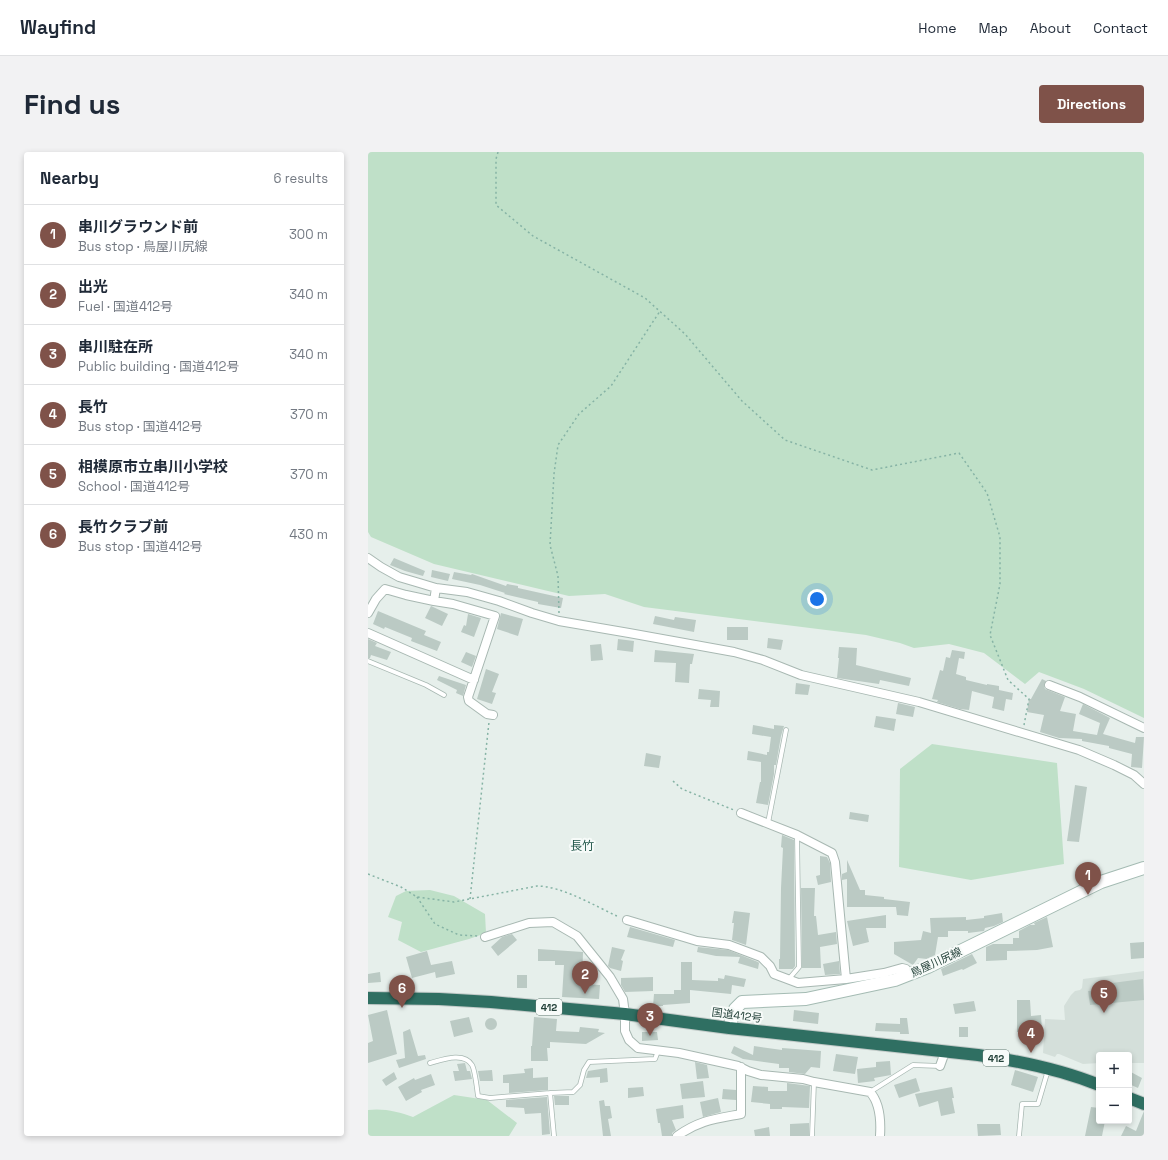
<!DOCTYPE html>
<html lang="en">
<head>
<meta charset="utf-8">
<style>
	:root { --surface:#fff; --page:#f2f2f3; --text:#1f2937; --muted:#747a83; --line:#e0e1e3; --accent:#7f5249 }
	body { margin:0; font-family:"Space Grotesk","Noto Sans JP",sans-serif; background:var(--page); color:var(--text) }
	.controls { position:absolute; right:12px; bottom:12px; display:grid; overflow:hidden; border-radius:4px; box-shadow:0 2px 6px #0003 }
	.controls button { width:36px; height:36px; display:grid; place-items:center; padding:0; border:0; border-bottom:1px solid var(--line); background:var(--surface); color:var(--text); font:20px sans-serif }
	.you { position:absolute; left:449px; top:447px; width:14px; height:14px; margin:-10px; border:3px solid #fff; border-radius:50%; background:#1a73e8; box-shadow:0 0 0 6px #1a73e833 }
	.badge { display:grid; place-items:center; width:26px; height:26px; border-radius:50%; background:var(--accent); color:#fff; font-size:13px; font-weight:700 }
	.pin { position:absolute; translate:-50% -33px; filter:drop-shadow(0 1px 2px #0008) }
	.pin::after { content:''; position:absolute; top:21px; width:14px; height:12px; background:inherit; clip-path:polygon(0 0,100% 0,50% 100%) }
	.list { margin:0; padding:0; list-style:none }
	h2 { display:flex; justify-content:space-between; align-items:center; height:52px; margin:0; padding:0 16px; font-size:17px }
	h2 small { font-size:13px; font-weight:400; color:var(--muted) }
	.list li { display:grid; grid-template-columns:26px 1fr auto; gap:12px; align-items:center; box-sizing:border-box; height:60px; padding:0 16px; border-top:1px solid var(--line) }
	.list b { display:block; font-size:15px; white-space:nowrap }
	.list p { margin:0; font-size:13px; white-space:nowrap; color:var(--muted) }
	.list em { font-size:13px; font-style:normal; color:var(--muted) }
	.map { position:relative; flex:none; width:776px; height:984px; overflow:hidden; border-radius:4px }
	header { display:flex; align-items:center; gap:24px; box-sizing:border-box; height:56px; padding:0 20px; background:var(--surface); border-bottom:1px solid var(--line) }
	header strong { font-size:19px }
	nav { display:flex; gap:22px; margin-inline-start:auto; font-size:14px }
	.intro { display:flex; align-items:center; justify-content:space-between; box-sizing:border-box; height:96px; padding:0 24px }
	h1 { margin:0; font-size:28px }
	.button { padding:10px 18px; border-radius:4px; background:var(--accent); color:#fff; font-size:14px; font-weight:700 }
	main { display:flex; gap:24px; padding:0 24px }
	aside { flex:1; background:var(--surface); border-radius:4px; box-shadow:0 2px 6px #0003 }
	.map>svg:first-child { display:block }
	.built { fill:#d4dfda }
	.green { fill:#bfe0c8 }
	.building { fill:#bbcac4 }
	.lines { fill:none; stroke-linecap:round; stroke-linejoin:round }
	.lane-casing { stroke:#a8b8b2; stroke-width:5.5 }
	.street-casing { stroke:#a8b8b2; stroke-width:10 }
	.secondary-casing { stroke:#a4bbb3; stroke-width:14 }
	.highway-casing { stroke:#c2cac8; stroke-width:14 }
	.path { stroke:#86b3a5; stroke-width:1.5; stroke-dasharray:2 3; stroke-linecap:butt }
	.lane { stroke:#fff; stroke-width:4 }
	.street { stroke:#fff; stroke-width:8 }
	.secondary { stroke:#fff; stroke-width:12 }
	.highway { stroke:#2f6f62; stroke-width:12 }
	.labels { text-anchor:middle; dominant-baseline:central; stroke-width:4; stroke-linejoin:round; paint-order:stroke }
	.shield { fill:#f7fbf9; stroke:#637a73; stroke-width:1 }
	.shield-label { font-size:10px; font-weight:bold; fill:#24423a }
	.street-label { font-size:11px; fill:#24423a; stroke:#f7fbf9 }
	.neighbourhood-label { font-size:12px; fill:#1f5548; stroke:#f7fbf9 }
</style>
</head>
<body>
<header>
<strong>Wayfind</strong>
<nav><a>Home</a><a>Map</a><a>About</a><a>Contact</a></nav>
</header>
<div class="intro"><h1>Find us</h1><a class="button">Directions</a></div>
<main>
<aside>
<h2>Nearby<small>6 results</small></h2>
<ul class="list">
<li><span class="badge">1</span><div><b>串川グラウンド前</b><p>Bus stop · 鳥屋川尻線</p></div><em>300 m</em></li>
<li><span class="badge">2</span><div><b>出光</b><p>Fuel · 国道412号</p></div><em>340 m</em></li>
<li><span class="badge">3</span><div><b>串川駐在所</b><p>Public building · 国道412号</p></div><em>340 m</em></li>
<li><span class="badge">4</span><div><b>長竹</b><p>Bus stop · 国道412号</p></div><em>370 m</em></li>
<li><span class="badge">5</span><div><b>相模原市立串川小学校</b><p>School · 国道412号</p></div><em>370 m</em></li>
<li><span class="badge">6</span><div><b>長竹クラブ前</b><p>Bus stop · 国道412号</p></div><em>430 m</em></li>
</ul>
</aside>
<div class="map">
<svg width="776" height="984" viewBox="0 0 776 984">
	<rect width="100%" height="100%" fill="#e6efeb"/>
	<path class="built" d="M776,819v92h-15v-8h-30v8l-16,1 -24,-10h-2l-2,3 -12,-4 2,-34 20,1 -1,-14 7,-11 4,-4 5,-1 2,-2 1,-9z"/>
	<path class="green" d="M0,0h776v566l-60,-29 -45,-17 -14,12 -41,-31 -35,-9 -35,4 -14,-5 -34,-8 -222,-28 -39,-13 -36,2 -135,-32 -63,-27 -3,-5z
		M564,592l125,19 7,101 -93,16 -72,-13 1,-98z
		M62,738l24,6 31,18 1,19 -17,6 -48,13 -23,-12 4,-18 -14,-5 8,-21 10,-5z
		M86,943l33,5 30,23 -8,13h-141v-26c16,-2 31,2 45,7z"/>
	<path class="building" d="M26,406l31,13 -2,5 -18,-5 -15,-6z
		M64,418l18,4 -2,7 -17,-4z
		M86,420l17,3 1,-1 34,12 1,-2 11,2v2l45,10 -2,10 -23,-4v-2l-34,-8 1,-1 -25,-8 -28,-6z
		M63,454l17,8 -6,12 -17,-8z
		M10,459l48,20 -2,4 17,7 -4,9 -26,-10 1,-3 -27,-11 -1,2 -11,-5z
		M133,461l22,6 -5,17 -21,-7z
		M100,462l13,4 -7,19 -13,-5 3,-7 2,1z
		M287,464l19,4 1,-3 21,3 -2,12 -41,-8z
		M359,475h21v13h-21z
		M400,486l15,2 -2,10 -14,-2z
		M0,487l9,4 -2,3 16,6 -4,8 -16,-5 -1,3h-2z
		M250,487l16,2 -1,11 -16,-2z
		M233,492l2,16 -12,1 -1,-16z
		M471,495l18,1 -1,17 55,13 -2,8 -29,-6 -1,4 -42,-6 2,-20h-1z
		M287,498l39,4 -2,10h-2l-1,19 -14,-1 1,-19 -22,-1z
		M584,498l13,2 -1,7 -5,-1 -3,16 10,3v3l21,5v-1l12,2v4l14,3 -1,7 -6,-1 -2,12 -12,-3 2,-11 -22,-6 -3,19 -9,-1 -23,-7 1,-2 -6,-1 8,-29 3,1 3,-14 4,1z
		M98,500l10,4 -4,11 -11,-5z
		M118,517l13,5 -7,18 4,1 -4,11 -15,-5z
		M71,524l27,9 -3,11 -7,-3 1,-3 -20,-10z
		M674,527l4,2 -2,4 1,4 20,8 -5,14 16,3 -3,17 24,4 3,-12 -21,-9 4,-10 27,14 -7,16 32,9 1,-6h8l-2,31 -11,-1 1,-13 -23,-6v-2l-27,-5v-2l-23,-1 -19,-6 4,-17 -17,-3 2,-13h2z
		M428,531l14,2 -2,10 -13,-1z
		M331,537l21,2 -1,16h-9l1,-7 -13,-1z
		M530,551l17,4 -2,10 -17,-3z
		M508,564l20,3 -2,12 -20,-4z
		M385,573l21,4v-4l10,1 -3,10 -5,29h-2v9l-6,31 -12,-2 4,-21h1v-20l-14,-2 1,-9 19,4v-3h2l2,-15 -19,-3z
		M278,601l15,3 -2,12 -15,-2z
		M707,633l12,2 -8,55 -12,-1z
		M482,660l19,3 -1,7 -19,-3z
		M414,683l12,5 1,126 -2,3h-14v-10h1l1,-71 2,-40 -2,-1z
		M452,704l7,1 3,6 1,19 -13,3 -2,-9 4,-1z
		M479,708l13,30h5v5l19,2v2l26,3 -2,14 -11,-1 -1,-8h-49v-28l-5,1v-6l5,-2z
		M433,736h14l-1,28h2l2,19 18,-3 1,12 -17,3 1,21h-19z
		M366,759l16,2 -4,32 -14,-5 2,-17h-2z
		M634,761l1,9 -9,4 -9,2 -1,3 -16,2v-2h-20v6h-10l-3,18 -8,4 -9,-1 -5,7 -19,-11v-12l27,-2 2,-9 8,2 -1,-15 36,-1v3l18,-2v-2z
		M518,763v13h-20l3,14 -16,4 -6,-25z
		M679,765l6,30 -16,3 -30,1v9l-21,1v-14l7,-3h20v-6h6v-7l11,-6h5l-1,-2z
		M262,775l45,13 -2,7 -46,-10z
		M144,782l5,6 -19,16 -7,-9 11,-10z
		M776,790v16l-13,1 -1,-16z
		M244,795l13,3 -4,10 2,1 -2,10 -11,-3 -2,-2z
		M330,795l30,3 30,12 1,1 -1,6 -20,-6 2,-6 -24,-1 -19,-4z
		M170,797l45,3 -1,32 18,1 -1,14 -37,-2 2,-32h-9v-4h-17z
		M59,799l4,14 21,-4 3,13 -19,4 -1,-6 -23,6 -6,-21z
		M604,802l5,9 -14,7 -1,-1 -19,7 -2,-7z
		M471,809l1,13 -15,1 -2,-11z
		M313,810h11v18l26,1v-3l6,1 1,-4 21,4 -2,8 -12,-2 -1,9 -41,-4v13l-27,2v1h-10l1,-12h20v-4h7z
		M12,820l1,10 -13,1v-9z
		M149,823h10v13h-10z
		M285,825v14l-28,1 -4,-7v-7z
		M775,827l1,21 -54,5 -2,-14 25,-2 -1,-6z
		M649,848h13l1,16 10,-1 1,16 -25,1z
		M606,849l2,10 -21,3 -2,-10z
		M19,858l10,44 -29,9v-20l5,-2 -5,-26z
		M426,858l25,3 -1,11 -25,-3z
		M101,865l4,15 -19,5 -4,-16z
		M166,865l23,2 -1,12 23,1 1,-5 19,2 -1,3 7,1 -19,11 -36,-2v6h-3l1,13h-17v-15h1z
		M117 872a6 6 0 1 1 12 0a6 6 0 1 1-12 0Z
		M532,866h7l2,16h-9v-2l-25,-1 1,-8 24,1z
		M591,875h9v10h-9z
		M42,877l8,27 7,-1 1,4 -27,9 -3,-8 9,-2 -2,-26z
		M274,880h15l1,8 -16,1z
		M366,894l19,9 1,-9 28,4v-2l39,3 -1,17 -9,-1 -6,7 -16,-2v-4h-10v-4l-36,-5 -12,-6z
		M468,902l22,3 -3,17 -22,-3z
		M522,909l1,14 -17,3 1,3 -17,2 -1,-14 19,-2v-5z
		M327,910l12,3 2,13 -12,1z
		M97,911l2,8h3l2,8 -17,2 -2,-10h6l-2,-7z
		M165,916v10l15,-1v13l-39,3v-10h-6v-8l22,-2 -1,-4z
		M239,916l1,14 -8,1v-6l-14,1 2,-7z
		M124,918l1,11h-13l-2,-10z
		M647,918l23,7 -5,15 -22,-7z
		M761,919l13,7 -4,10 -9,-4z
		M26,920l3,7 -11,7 -4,-6z
		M63,922l4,11 -14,5 1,2 -16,9 -8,-14 16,-9 1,2z
		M548,926l4,13 -21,7 -5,-13z
		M335,929l2,16 -23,2 -2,-15z
		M419,931l23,3 -1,22 -27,-1v2h-12v-5l-19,-2 2,-16 15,1v4h19z
		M275,935l1,9 -16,2v-10z
		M584,935l2,11h-2l3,15 -14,3 -3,-15 -19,6 -4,-13z
		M355,937l13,1v10l-14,-1z
		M186,944h15v9h-14z
		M179,945l3,37 -8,1 -1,-22 -16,1 -1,-6 -18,-1v-7z
		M350,946l3,14 -18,5 -3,-15z
		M236,948l1,6h5l2,12 -4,1 3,17h-8l-4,-35z
		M315,953l1,13 -12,2 4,10 -4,3v3h-10l-2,-13h-2l-2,-14z
		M723,955l8,1v13h6l-3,15h-17z
		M776,959v25h-23l5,-10 10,5z
		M441,971v13h-19v-12z
		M609,972h23l1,11 -23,1z
		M401,975l1,9h-15l-1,-6z"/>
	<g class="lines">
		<g class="lane-casing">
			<path id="lane" d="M0,509l58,24 18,10
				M400,671l18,-93
				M420,828l11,-13 -2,-131
				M62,911c11,-3 34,-12 42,2 3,5 5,24 6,31l12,2 60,-5
				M502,940l43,-27 27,1
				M186,984l-4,-43 23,-1 7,-7 4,-15 5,-8 66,-3 3,-8
				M444,984l2,-54
				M651,984l3,-32h16l10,-34"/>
		</g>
		<g class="street-casing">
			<path id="street" d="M0,406l13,9 18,10 17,5 20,6 31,4 32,9 33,12 27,8 70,12 105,19 29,8 38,15 118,27 160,48 35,15 20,10 10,9
				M68,436l-2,13 19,3 42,12 -27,81 1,4 18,13 6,1
				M0,461l8,-14 9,-10 21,6 28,6
				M0,481l106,47
				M681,533l31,12 64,31
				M373,661l56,22 35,18 3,9 11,117 38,-6 18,-5 4,1 4,5
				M259,768l70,21 32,4 32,12 9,9 4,8 24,9 48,-4
				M117,785l44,-14 24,-1 24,14 33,41 13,22 2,15v17l4,9 9,8 41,5 59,13 10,5 13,4 42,4 11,3 56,10c10,11 11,29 10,44
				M572,914l5,-14
				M309,984c23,-16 37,-17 64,-22v-47"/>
		</g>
		<g class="secondary-casing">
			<path id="secondary" d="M361,876l6,-19 7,-7 64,-3 89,-19 33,-13 173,-85 43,-14"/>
		</g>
		<g class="highway-casing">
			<path id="highway" d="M0,846l71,1 52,3 134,12 104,14 249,27c42,6 82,14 121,30
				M761,946l15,6"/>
		</g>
		<path class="path" d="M130,0l-2,7v46l37,31 112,62 40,36 57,67 43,39 87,30 87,-17 28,40 13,44v47l-10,51 18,45 21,19 -5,26
			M191,461l-1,-37 -8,-31 4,-71 4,-29 21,-31 32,-28 49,-75
			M305,629l9,8 52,21
			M0,722l33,13 16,10 37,5 83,-16c25,0 58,20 82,31
			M49,745l18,27 24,11 19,1
			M102,747l19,-177"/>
		<use href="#lane" class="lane"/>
		<use href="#street" class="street"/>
		<use href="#secondary" class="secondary"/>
		<use href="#highway" class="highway"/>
	</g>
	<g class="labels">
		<g class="shield">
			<rect x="168" y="847" width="26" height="16" rx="3"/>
			<rect x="615" y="898" width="26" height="16" rx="3"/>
		</g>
		<g class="shield-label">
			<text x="181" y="855">412</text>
			<text x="628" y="906">412</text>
		</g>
		<g class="street-label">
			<text transform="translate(568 810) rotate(-25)">鳥屋川尻線</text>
			<text transform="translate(369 863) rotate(7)">国道412号</text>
		</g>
		<g class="neighbourhood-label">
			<text x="214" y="694">長竹</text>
		</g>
	</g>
</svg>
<div class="controls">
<button>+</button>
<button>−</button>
</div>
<div class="you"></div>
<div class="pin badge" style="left:720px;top:743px">1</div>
<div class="pin badge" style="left:217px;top:842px">2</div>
<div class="pin badge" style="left:282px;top:884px">3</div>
<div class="pin badge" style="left:663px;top:901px">4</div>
<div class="pin badge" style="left:736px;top:861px">5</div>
<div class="pin badge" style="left:34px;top:856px">6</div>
</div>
</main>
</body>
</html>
